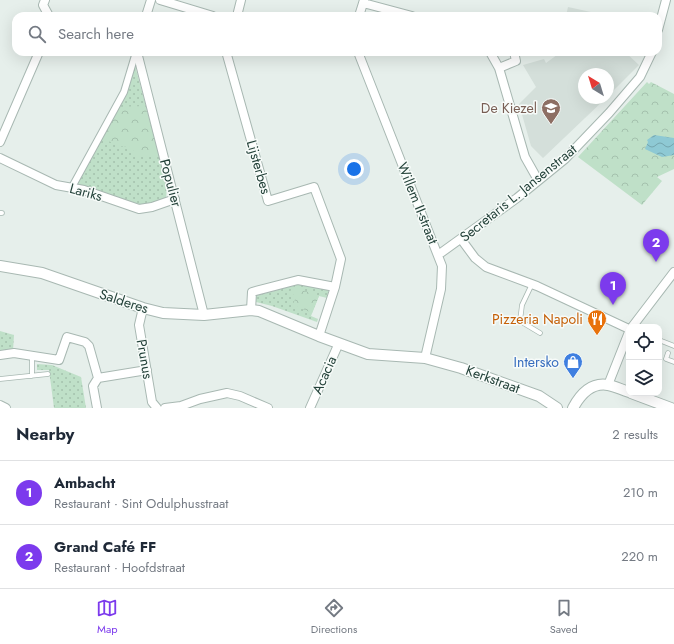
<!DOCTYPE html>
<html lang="en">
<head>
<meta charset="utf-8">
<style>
	:root { --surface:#fff; --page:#f6f6f7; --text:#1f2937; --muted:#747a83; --line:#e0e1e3; --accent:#7c3aed }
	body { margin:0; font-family:Jost,sans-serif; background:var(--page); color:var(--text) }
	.controls { position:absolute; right:12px; bottom:12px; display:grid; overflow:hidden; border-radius:8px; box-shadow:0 4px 16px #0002 }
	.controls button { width:36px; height:36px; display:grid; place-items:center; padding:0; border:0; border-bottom:1px solid var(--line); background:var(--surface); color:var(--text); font:20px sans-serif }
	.compass { position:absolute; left:578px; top:68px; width:36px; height:36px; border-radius:50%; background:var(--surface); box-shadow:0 4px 16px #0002; rotate:322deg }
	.you { position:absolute; left:354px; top:169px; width:14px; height:14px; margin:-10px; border:3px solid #fff; border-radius:50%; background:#1a73e8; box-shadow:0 0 0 6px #1a73e833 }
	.badge { display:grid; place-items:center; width:26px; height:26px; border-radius:50%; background:var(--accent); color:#fff; font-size:13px; font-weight:700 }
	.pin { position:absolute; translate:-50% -33px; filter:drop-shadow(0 1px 2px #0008) }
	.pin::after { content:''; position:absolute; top:21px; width:14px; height:12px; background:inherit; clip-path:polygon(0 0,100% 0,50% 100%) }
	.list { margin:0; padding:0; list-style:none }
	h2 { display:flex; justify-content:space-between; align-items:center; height:52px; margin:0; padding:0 16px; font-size:17px }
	h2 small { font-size:13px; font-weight:400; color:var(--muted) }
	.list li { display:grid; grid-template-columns:26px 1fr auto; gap:12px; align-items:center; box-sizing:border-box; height:64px; padding:0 16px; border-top:1px solid var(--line) }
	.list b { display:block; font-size:15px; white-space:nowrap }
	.list p { margin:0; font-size:13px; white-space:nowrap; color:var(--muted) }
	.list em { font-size:13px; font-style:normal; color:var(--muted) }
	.icon { flex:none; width:22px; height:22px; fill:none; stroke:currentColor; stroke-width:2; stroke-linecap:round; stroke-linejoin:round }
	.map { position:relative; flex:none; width:674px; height:408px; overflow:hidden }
	.search { position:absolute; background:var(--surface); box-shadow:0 4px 16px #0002; left:12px; right:12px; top:12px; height:44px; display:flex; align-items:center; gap:10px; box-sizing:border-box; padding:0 14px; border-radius:12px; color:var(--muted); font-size:15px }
	.sheet { height:180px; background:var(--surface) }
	nav { display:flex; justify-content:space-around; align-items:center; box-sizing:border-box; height:56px; border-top:1px solid var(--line); background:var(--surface); font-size:11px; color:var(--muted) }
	nav a { display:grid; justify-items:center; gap:2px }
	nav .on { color:var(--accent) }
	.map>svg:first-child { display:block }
	.built { fill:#d4dfda }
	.grass { fill:url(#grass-dots) }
	.forest { fill:url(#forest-crowns) }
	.water { fill:url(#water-waves) }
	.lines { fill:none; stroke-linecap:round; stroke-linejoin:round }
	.service-casing { stroke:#a8b8b2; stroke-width:5.5 }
	.pedestrian-casing { stroke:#a8b8b2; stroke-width:8 }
	.minor-casing { stroke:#a8b8b2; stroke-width:10 }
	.tertiary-casing { stroke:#a8b8b2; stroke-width:12 }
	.service { stroke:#fff; stroke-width:4 }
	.pedestrian { stroke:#fff; stroke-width:6 }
	.minor { stroke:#fff; stroke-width:8 }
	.tertiary { stroke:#fff; stroke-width:10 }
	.labels { text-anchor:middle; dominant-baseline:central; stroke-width:3; stroke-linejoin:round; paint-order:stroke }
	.education-label { font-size:14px; fill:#785e54; stroke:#f7fbf9; text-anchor:end }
	.street-label { font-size:14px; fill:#24423a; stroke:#f7fbf9 }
	.food-label { font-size:14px; fill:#c56008; stroke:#f7fbf9; text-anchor:end }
	.shop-label { font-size:14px; fill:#366cbe; stroke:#f7fbf9; text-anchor:end }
</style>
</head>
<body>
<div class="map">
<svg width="674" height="408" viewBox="0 0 674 408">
	<defs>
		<pattern id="grass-dots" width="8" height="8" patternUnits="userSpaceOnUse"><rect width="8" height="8" fill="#bfe0c8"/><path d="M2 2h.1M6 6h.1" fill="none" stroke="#a4c1ad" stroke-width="1.8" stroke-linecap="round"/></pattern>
		<pattern id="forest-crowns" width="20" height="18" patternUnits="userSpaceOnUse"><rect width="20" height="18" fill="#bfe0c8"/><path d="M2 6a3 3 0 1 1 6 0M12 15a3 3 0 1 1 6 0" fill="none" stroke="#a4c1ad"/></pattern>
		<pattern id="water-waves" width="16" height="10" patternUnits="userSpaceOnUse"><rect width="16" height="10" fill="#8ec9d4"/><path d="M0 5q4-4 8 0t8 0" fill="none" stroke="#74a5ad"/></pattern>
	</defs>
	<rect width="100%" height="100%" fill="#e6efeb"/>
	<path class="built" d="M568,7l41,9h-43z
		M561,52h64l14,13 -31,31v-22h-24v24h22l-63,60 -12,-12 -12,-42 17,-17 -13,-22 21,-6 2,4z"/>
	<path class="grass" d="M134,62l33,122 -1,15 -19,6 -8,-1 -60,-19 -3,-2 47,-85z
		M300,284l29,5 -2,9 -8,-2 -8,20 7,3 -1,3 -45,-16 -16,-4v-6z
		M0,331l14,4 -1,16 -13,2z
		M37,364l15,1 29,12 5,31h-32l-5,-38h-12z"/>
	<path class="forest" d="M647,82l2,2 2,-2 23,12v75l-17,8 5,4 -20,24 -64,-48z
		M145,106l14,49h-22l-7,-8 -12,-1 -17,-9 16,-30z
		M292,286l27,10 -7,17 -19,-8 3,-9 -6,-3z"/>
	<path class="water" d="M654,135l20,3v17l-12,2 -17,-8 3,-7 -1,-2z"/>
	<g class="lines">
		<g class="service-casing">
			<path id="service" d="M0,213h2
				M532,284l-10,21 -2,16 20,12
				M659,340l15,6
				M668,353l-2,6 8,3
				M32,356v20
				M0,379l48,-5"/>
		</g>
		<g class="pedestrian-casing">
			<path id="pedestrian" d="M72,187l52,-95 12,-40"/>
		</g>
		<g class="minor-casing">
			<path id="minor" d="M45,0l-2,5 6,11
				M160,0l53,16
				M363,3l49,13
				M146,16l5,-16
				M237,16l4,-16
				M359,16l5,-16
				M658,30l8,-30
				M137,52l67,263
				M228,52l-1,3 41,146 46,-14 27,72 -6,28 -16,49
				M358,52l84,214 -1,23 -16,69
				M490,52l9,16 26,89 13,23
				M499,68l17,-7 -2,-9
				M0,142l39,-90
				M0,158l56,27 28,5 55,19 13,-2 23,-8
				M461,239l14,19 11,9 51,19 92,43
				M438,255l79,-57 48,-39 44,-46 31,-36 12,-25
				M143,308l-4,17 13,77 5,6
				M251,310l1,-18 46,-12 37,7
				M632,327l42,-55
				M0,355l14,-2 45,7 8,-23 18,5 4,4 9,32
				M608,385l21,-53
				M0,405l6,3
				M97,408l-4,-22 5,-8 49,-8
				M165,408l16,-2 19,-7 27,-6 13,3 28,12
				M310,408l29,-65"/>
		</g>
		<g class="tertiary-casing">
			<path id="tertiary" d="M0,266l42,7 101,35 20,5 41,2 47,-5 8,1 60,25 49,18 57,4 36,10 78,28 18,12
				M631,393l40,15
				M573,408c7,-13 18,-26 35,-23 7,1 14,5 21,7"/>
		</g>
		<use href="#service" class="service"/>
		<use href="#pedestrian" class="pedestrian"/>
		<use href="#minor" class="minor"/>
		<use href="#tertiary" class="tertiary"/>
	</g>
	<defs>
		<g id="school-pin" transform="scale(1)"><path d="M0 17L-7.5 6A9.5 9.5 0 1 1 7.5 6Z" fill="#8d6e63" stroke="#f7fbf9"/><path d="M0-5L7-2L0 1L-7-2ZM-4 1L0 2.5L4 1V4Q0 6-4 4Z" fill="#fff"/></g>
		<g id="restaurant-pin" transform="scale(1)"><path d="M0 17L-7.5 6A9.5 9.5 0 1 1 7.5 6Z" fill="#e8710a" stroke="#f7fbf9"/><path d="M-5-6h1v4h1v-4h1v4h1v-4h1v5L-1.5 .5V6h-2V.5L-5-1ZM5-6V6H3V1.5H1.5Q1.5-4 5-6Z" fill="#fff"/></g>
		<g id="shop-pin" transform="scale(1)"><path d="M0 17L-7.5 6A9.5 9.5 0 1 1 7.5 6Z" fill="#3f7fe0" stroke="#f7fbf9"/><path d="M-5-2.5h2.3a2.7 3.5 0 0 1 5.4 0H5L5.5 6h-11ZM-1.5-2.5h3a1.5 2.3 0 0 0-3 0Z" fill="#fff"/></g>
	</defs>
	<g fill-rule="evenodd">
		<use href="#school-pin" x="551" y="108"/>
		<use href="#restaurant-pin" x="597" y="319"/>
		<use href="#shop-pin" x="573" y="362"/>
	</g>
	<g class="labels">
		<g class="education-label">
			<text x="537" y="108">De Kiezel</text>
		</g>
		<g class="street-label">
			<text transform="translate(259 167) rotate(74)">Lijsterbes</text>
			<text transform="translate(171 183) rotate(75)">Populier</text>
			<text transform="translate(86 192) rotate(15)">Lariks</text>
			<text transform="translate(518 193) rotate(-39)">Secretaris L. Jansenstraat</text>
			<text transform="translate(418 203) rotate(68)">Willem II-straat</text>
			<text transform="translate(124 301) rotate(18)">Salderes</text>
			<text transform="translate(145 359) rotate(80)">Prunus</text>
			<text transform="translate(324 375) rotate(-66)">Acacia</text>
			<text transform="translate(493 379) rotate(20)">Kerkstraat</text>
		</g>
		<g class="food-label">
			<text x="583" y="319">Pizzeria Napoli</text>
		</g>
		<g class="shop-label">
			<text x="559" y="362">Intersko</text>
		</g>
	</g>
</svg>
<div class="controls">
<button><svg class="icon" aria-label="locate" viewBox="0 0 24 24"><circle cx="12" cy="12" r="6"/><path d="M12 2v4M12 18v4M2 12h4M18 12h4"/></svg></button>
<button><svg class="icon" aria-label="layers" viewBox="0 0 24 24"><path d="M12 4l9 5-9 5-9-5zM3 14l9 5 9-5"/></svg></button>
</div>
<svg class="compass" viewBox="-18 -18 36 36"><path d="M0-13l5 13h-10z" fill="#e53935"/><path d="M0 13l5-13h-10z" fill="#747a83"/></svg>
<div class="you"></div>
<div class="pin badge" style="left:613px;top:305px">1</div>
<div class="pin badge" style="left:656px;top:262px">2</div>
<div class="search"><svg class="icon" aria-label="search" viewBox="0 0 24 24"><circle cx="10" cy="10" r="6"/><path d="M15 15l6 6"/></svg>Search here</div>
</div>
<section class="sheet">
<h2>Nearby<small>2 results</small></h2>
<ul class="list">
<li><span class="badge">1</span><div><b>Ambacht</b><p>Restaurant · Sint Odulphusstraat</p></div><em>210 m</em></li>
<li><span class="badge">2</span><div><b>Grand Café FF</b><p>Restaurant · Hoofdstraat</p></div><em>220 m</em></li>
</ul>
</section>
<nav>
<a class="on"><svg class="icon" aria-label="map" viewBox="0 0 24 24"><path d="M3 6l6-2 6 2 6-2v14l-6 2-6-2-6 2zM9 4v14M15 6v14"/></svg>Map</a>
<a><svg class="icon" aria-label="directions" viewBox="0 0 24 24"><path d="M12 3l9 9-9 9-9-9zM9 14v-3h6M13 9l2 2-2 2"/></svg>Directions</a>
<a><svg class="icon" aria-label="saved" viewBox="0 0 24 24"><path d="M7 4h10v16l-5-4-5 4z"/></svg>Saved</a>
</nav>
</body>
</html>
